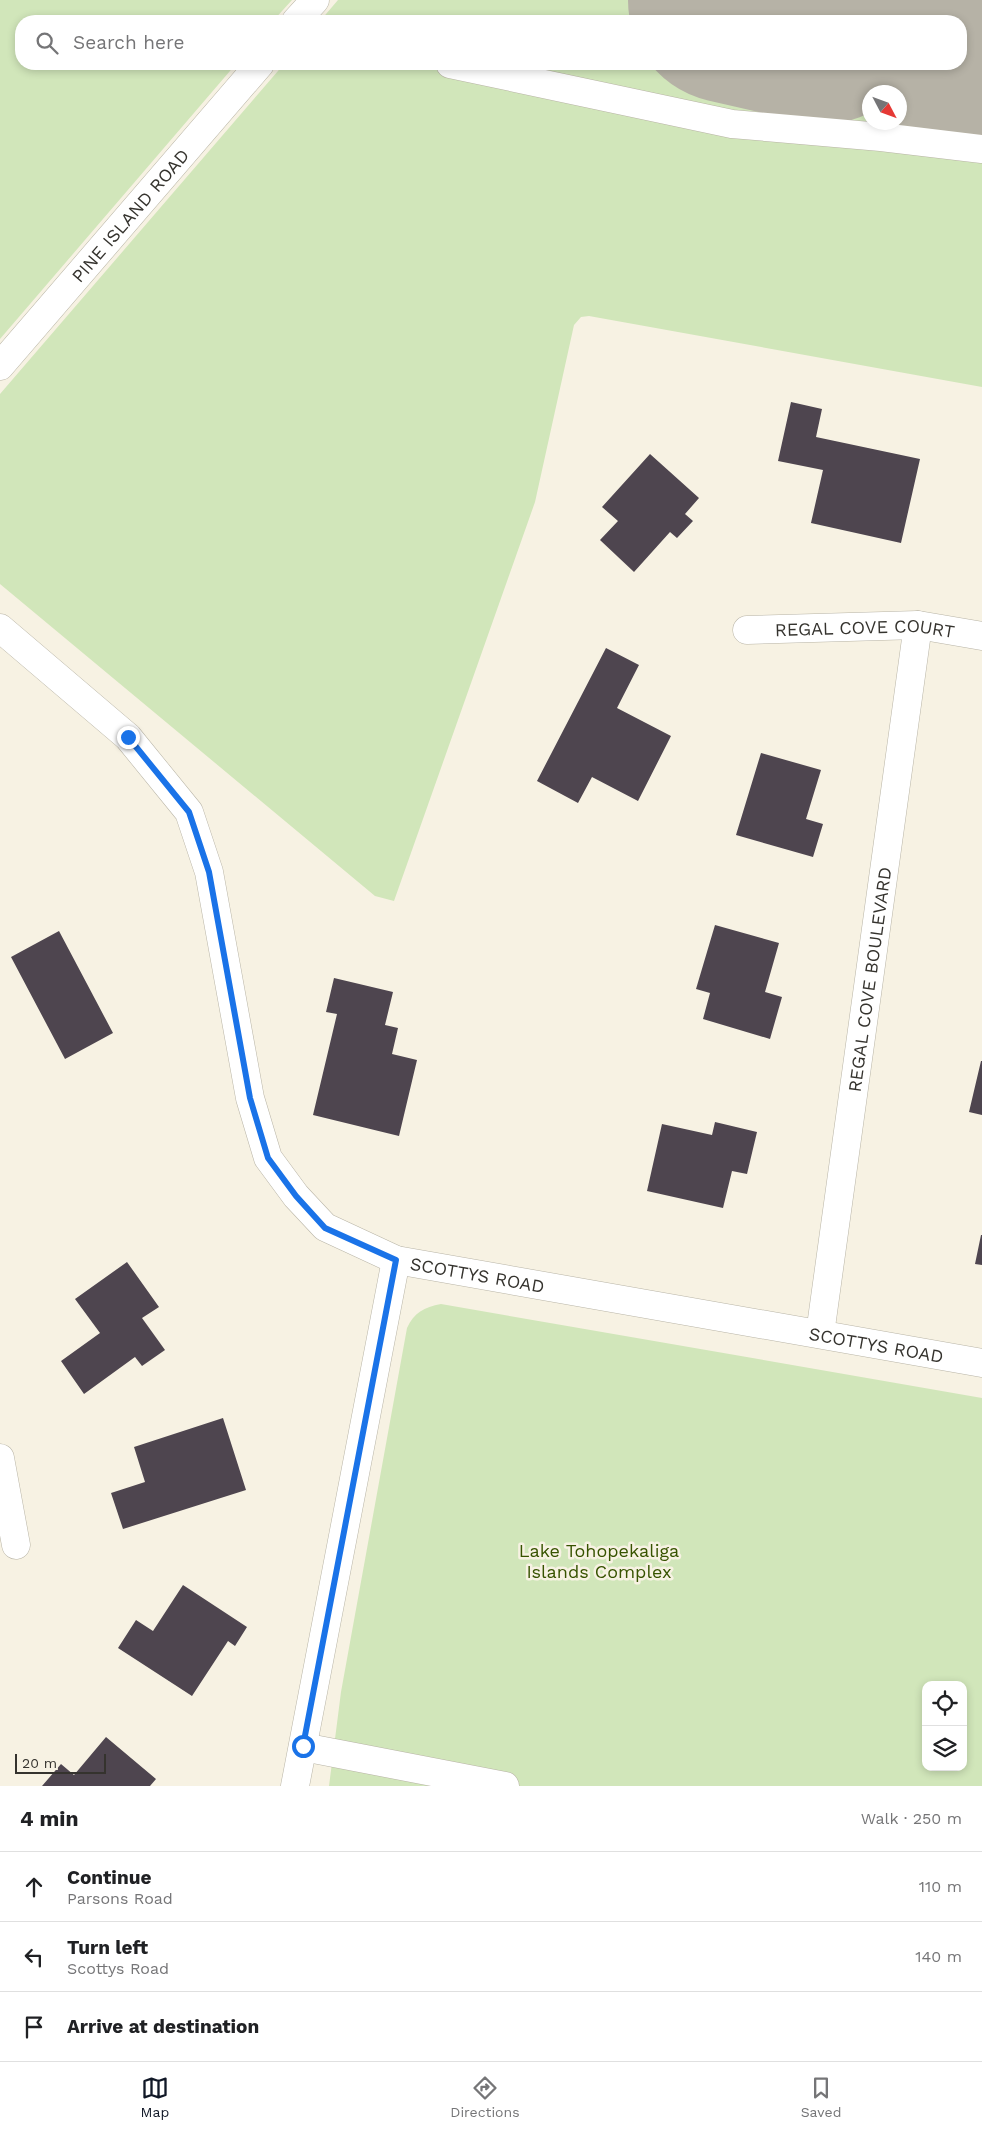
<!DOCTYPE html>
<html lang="en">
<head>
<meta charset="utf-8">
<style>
	:root { --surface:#fff; --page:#f6f6f6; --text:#202124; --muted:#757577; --line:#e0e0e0; --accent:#111827 }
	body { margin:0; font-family:"Work Sans",sans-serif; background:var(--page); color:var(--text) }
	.controls { position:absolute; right:15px; bottom:15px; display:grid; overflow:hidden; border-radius:10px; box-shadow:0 2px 8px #0003 }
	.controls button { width:45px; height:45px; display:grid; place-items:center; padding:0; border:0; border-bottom:1px solid var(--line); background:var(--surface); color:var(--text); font:25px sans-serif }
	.compass { position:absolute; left:862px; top:85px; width:45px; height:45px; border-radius:50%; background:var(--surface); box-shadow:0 2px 8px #0003; rotate:131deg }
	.scale { position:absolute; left:15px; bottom:12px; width:91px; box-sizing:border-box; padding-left:5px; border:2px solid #35332e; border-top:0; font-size:14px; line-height:18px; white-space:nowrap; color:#35332e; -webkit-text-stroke:4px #f7f2e3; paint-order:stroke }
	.stop { position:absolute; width:15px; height:15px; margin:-11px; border:4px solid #1a73e8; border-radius:50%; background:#fff }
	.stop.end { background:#1a73e8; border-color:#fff; box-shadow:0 1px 5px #0008 }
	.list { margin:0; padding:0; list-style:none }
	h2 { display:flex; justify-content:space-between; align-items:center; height:65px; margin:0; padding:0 20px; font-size:21px }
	h2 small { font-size:16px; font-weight:400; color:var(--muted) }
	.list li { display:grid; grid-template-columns:32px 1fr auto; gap:15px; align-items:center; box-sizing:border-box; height:70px; padding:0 20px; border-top:1px solid var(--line) }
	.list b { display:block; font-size:19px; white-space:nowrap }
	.list p { margin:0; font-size:16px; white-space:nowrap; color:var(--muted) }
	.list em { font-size:16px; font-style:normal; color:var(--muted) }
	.icon { flex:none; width:28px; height:28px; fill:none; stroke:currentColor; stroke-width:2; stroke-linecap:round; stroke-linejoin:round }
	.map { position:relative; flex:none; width:982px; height:1786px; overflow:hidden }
	.search { position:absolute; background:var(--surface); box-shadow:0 2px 8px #0003; left:15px; right:15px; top:15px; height:55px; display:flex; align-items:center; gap:12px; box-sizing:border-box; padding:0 18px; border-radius:20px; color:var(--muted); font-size:19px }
	.sheet { height:275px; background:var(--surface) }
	nav { display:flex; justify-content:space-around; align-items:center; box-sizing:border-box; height:70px; border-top:1px solid var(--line); background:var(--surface); font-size:14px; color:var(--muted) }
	nav a { display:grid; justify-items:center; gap:2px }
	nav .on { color:var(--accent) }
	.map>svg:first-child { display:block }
	.green { fill:#d1e6ba; fill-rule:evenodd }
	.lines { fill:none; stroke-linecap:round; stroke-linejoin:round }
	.runway { stroke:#b6b2a6; stroke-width:206 }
	.building { fill:#4e454f }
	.minor-casing { stroke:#b8b4a6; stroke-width:29 }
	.minor { stroke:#fff; stroke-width:28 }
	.route { stroke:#1a73e8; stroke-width:6 }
	.labels { text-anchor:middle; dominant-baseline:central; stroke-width:5; stroke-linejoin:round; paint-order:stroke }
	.street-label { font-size:18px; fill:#35332e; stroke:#f7f2e3 }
	.park-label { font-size:18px; fill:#375300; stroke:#f7f2e3 }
</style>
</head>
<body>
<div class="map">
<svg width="982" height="1786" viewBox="0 0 982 1786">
	<rect width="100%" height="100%" fill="#f7f2e3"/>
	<path class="green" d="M0,0h292l-19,21h-252v43h215l-236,275z
		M338,0h644v387l-393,-71 -8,1 -7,8 -39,177 -141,399 -19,-5 -375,-312v-190l284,-330h677v-43h-641zM870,92h30v30h-30z
		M441,1304l541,94v388h-653l12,-94 66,-364c7,-15 17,-21 34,-24zM926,1685h37v82h-37z"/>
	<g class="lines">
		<path class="runway" d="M731,0l92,21
			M961,53l21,5"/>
	</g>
	<path class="building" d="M791,402l31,7 -6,28 104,22 -19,84 -90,-20 12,-53 -45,-9z
		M650,454l49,44 -14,16 8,7 -16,17 -7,-6 -36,40 -34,-32 18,-19 -16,-14z
		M606,648l33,17 -22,43 54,28 -33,65 -46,-24 -14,26 -41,-22z
		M761,753l60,17 -15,49 17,5 -10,33 -77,-22z
		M715,925l64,18 -14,49 17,5 -12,42 -67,-20 7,-26 -14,-4z
		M59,931l54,102 -48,26 -54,-102z
		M334,978l59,14 -8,33 13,3 -6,26 25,6 -18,76 -86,-21 24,-101 -11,-2z
		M981,1061h1v54l-13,-3z
		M715,1122l42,10 -10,42 -15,-3 -9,37 -76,-17 15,-67 50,11z
		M981,1235h1v30l-7,-1z
		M127,1262l32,45 -17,11 23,32 -23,16 -7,-9 -51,37 -23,-33 39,-28 -25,-34z
		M223,1418l23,72 -123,39 -12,-36 34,-11 -11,-35z
		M183,1585l64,42 -12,19 -7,-5 -36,55 -74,-48 18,-28 17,11z
		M106,1737l50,42 -6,7h-108l19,-22 13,11z"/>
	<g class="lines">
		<g class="minor-casing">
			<g id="minor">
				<path d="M296,21l19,-21"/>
				<path d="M450,64l282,60 149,13 101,12"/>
				<path id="s1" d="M0,366l260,-302"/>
				<path id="s2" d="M0,628l128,109 61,75 20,60 41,226 18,60 28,38 29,31 71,33 586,103"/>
				<path id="s3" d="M747,630l171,-5 64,11"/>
				<path id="s4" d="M820,1334l98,-709"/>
				<path d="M0,1458l16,87"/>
				<path d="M303,1747l202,39"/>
				<path d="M295,1786l101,-526"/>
			</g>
		</g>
		<use href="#minor" class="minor"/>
	</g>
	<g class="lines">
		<path class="route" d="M128,737l61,75 20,60 41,226 18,60 28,38 29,32 71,32 -93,486"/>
	</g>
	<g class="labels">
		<g class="street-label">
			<text stroke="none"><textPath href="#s1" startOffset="199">PINE ISLAND ROAD</textPath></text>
			<text stroke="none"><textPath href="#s3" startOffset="118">REGAL COVE COURT</textPath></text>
			<text stroke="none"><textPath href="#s4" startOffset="358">REGAL COVE BOULEVARD</textPath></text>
			<text stroke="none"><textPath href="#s2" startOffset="871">SCOTTYS ROAD</textPath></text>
			<text stroke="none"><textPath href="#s2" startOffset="1276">SCOTTYS ROAD</textPath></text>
		</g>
		<g class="park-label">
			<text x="599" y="1550">Lake Tohopekaliga<tspan x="599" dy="21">Islands Complex</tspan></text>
		</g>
	</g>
</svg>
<div class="controls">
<button><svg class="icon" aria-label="locate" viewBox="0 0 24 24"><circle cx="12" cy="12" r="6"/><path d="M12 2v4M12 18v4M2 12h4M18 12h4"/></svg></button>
<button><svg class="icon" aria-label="layers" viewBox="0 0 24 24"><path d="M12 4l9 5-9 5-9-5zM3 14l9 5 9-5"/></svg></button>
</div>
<svg class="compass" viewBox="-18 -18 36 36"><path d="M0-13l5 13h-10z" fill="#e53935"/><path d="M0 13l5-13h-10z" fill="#757577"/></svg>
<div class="scale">20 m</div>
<div class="stop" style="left:303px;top:1746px"></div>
<div class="stop end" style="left:128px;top:737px"></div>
<div class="search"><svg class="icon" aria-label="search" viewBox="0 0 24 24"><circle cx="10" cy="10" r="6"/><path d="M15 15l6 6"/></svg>Search here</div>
</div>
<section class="sheet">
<h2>4 min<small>Walk · 250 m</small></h2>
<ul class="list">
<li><svg class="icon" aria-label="ahead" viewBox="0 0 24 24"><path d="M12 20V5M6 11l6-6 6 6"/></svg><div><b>Continue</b><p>Parsons Road</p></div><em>110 m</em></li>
<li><svg class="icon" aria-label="left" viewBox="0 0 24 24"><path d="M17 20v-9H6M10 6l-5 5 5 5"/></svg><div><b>Turn left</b><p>Scottys Road</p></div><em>140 m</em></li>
<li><svg class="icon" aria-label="arrive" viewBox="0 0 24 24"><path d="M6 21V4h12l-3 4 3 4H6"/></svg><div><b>Arrive at destination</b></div></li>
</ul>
</section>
<nav>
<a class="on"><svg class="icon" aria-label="map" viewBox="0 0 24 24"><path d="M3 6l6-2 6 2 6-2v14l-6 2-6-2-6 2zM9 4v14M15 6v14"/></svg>Map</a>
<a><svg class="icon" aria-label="directions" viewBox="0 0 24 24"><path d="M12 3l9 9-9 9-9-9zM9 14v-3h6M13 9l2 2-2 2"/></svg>Directions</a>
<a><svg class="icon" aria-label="saved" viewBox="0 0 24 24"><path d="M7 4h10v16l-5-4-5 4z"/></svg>Saved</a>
</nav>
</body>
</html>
